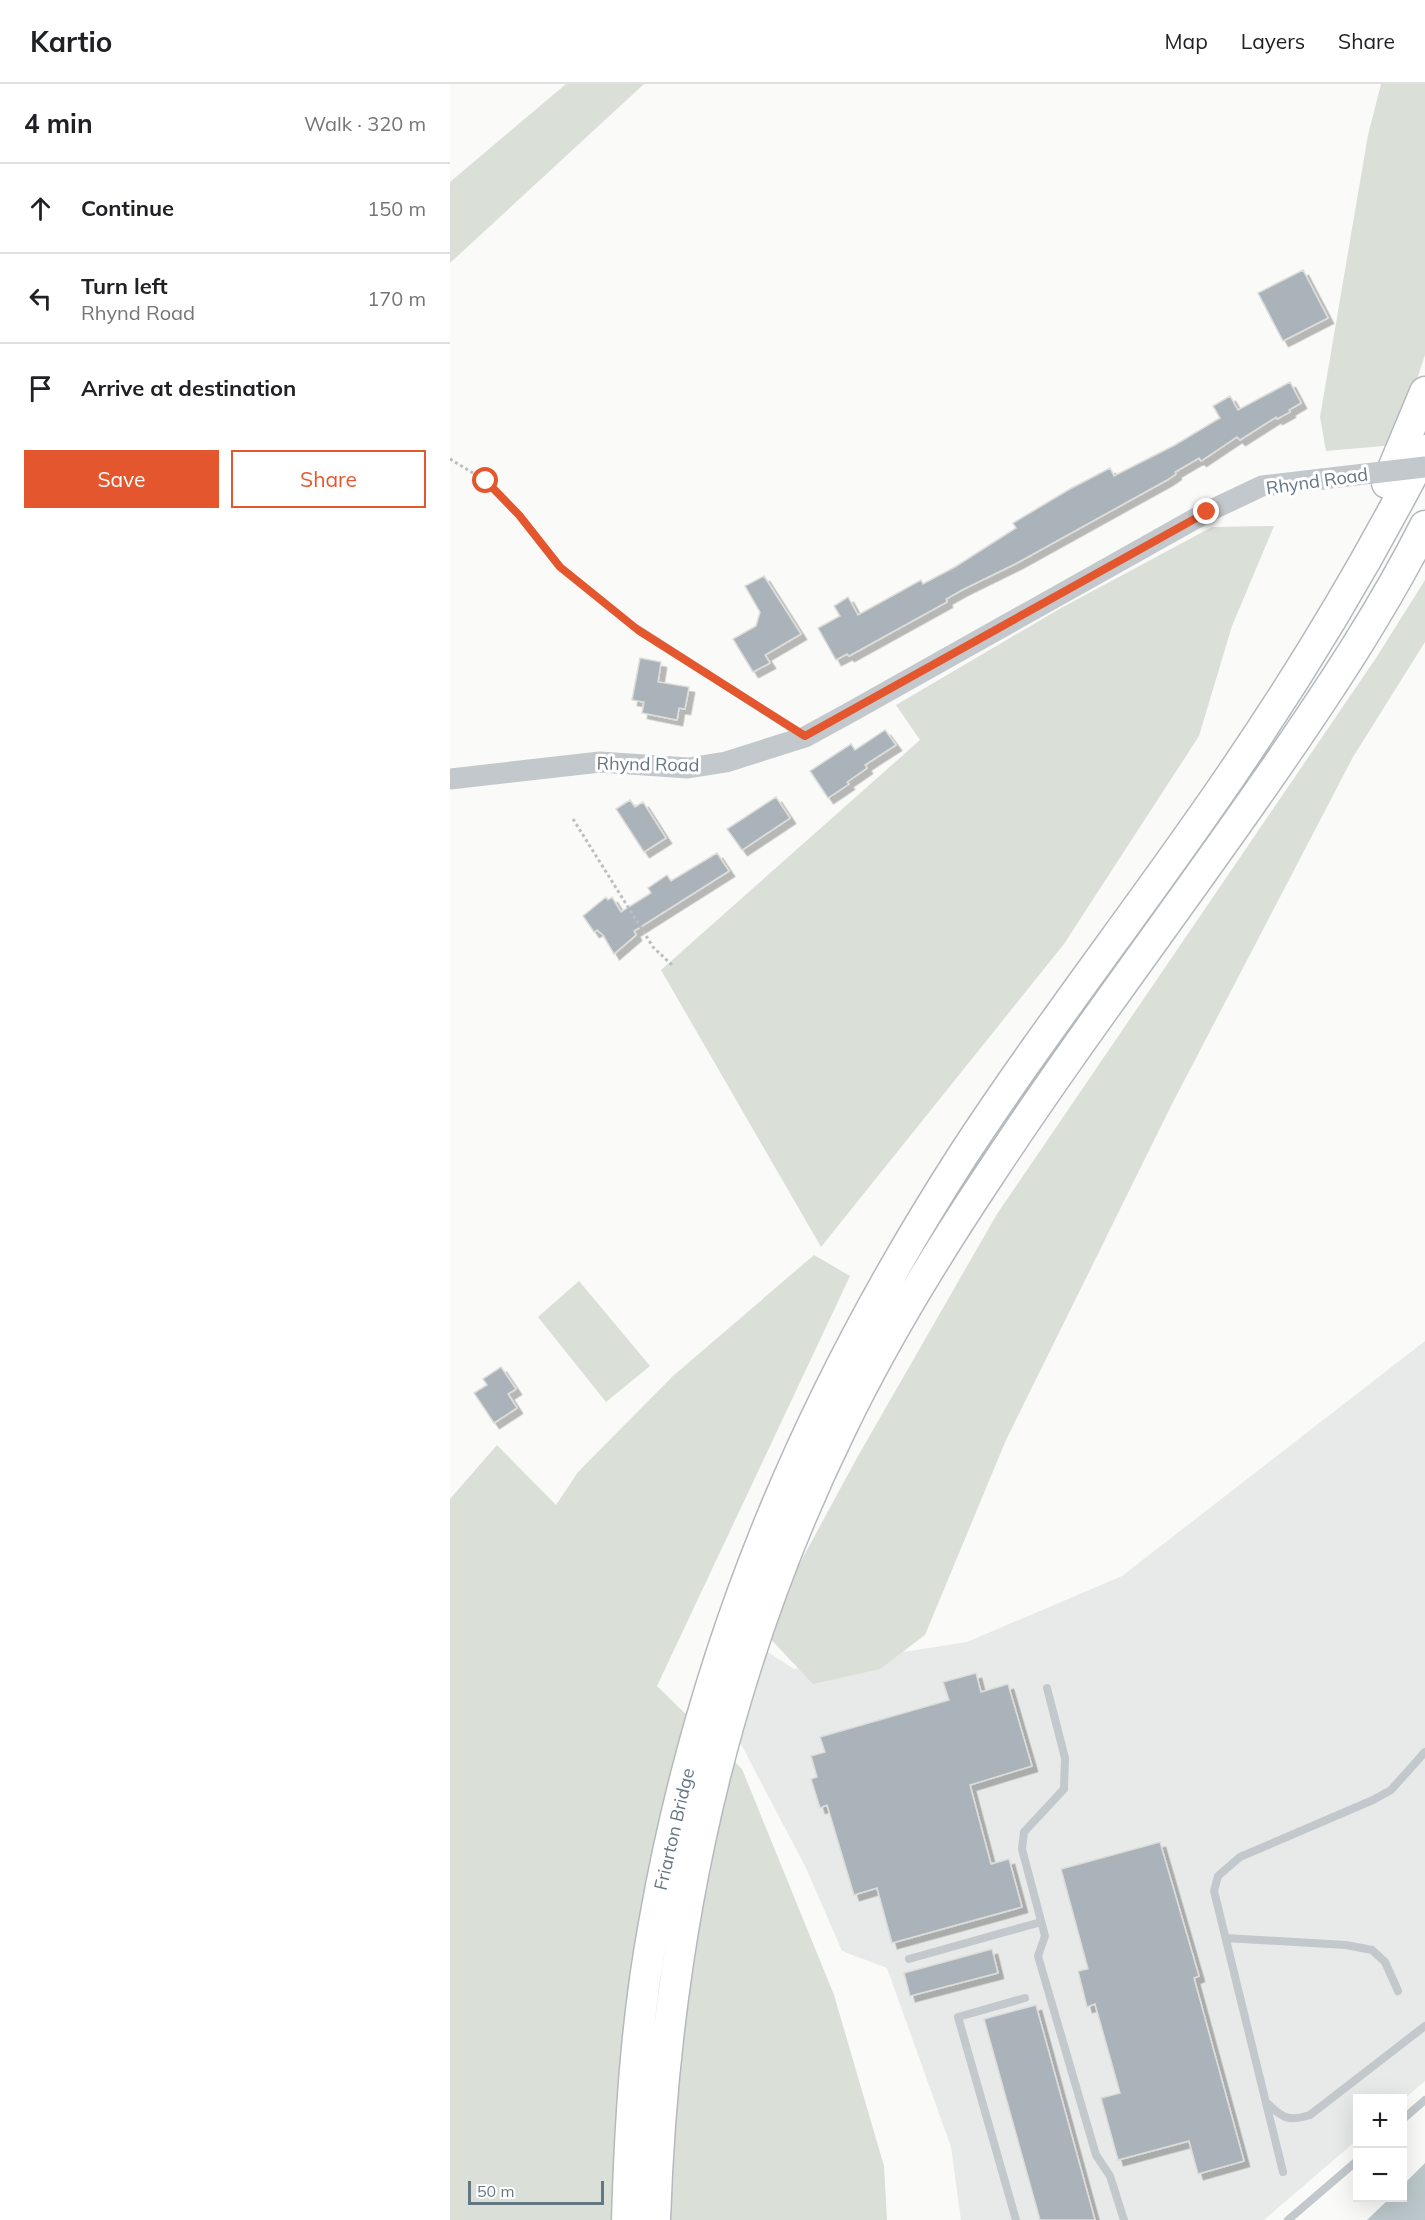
<!DOCTYPE html>
<html lang="en">
<head>
<meta charset="utf-8">
<style>
	:root { --surface:#fff; --page:#f2f2f2; --text:#202124; --muted:#757577; --line:#e0e0e0; --accent:#e4572e }
	body { margin:0; font-family:Mulish,sans-serif; background:var(--page); color:var(--text) }
	.controls { position:absolute; right:18px; bottom:18px; display:grid; overflow:hidden; border-radius:0px; box-shadow:0 6px 24px #0002 }
	.controls button { width:54px; height:54px; display:grid; place-items:center; padding:0; border:0; border-bottom:2px solid var(--line); background:var(--surface); color:var(--text); font:30px sans-serif }
	.scale { position:absolute; left:18px; bottom:15px; width:136px; box-sizing:border-box; padding-left:6px; border:3px solid #657683; border-top:0; font-size:16px; line-height:21px; white-space:nowrap; color:#657683; -webkit-text-stroke:4px #fff; paint-order:stroke }
	.stop { position:absolute; width:18px; height:18px; margin:-14px; border:4px solid #e4572e; border-radius:50%; background:#fff }
	.stop.end { background:#e4572e; border-color:#fff; box-shadow:0 2px 6px #0008 }
	.list { margin:0; padding:0; list-style:none }
	h2 { display:flex; justify-content:space-between; align-items:center; height:78px; margin:0; padding:0 24px; font-size:26px }
	h2 small { font-size:20px; font-weight:400; color:var(--muted) }
	.list li { display:grid; grid-template-columns:39px 1fr auto; gap:18px; align-items:center; box-sizing:border-box; height:90px; padding:0 24px; border-top:2px solid var(--line) }
	.list b { display:block; font-size:22px; white-space:nowrap }
	.list p { margin:0; font-size:20px; white-space:nowrap; color:var(--muted) }
	.list em { font-size:20px; font-style:normal; color:var(--muted) }
	.actions { display:flex; gap:12px; padding:18px 24px }
	.actions a { flex:1; padding:14px 0; border:2px solid var(--accent); border-radius:0px; text-align:center; font-size:21px; color:var(--accent) }
	.actions .main { background:var(--accent); color:#fff }
	.icon { flex:none; width:33px; height:33px; fill:none; stroke:currentColor; stroke-width:2; stroke-linecap:round; stroke-linejoin:round }
	.map { position:relative; flex:none; width:975px; height:2136px; overflow:hidden }
	header { display:flex; align-items:center; gap:36px; box-sizing:border-box; height:84px; padding:0 30px; background:var(--surface); border-bottom:2px solid var(--line) }
	header strong { font-size:28px }
	nav { display:flex; gap:33px; margin-inline-start:auto; font-size:21px }
	main { display:flex }
	aside { flex:1; background:var(--surface) }
	.map>svg:first-child { display:block }
	.built { fill:#e8e9e9 }
	.green { fill:#dadfd7 }
	.water { fill:#bbc7cb }
	.building { fill:#aab3b9; stroke:#dcdcda; stroke-width:1.5; filter:url(#shadow) }
	.lines { fill:none; stroke-linecap:round; stroke-linejoin:round }
	.motorway-casing { stroke:#b4b9bd; stroke-width:33 }
	.path { stroke:#bbbfc2; stroke-width:3; stroke-dasharray:3 3; stroke-linecap:butt }
	.service { stroke:#c3c8cc; stroke-width:8 }
	.tertiary { stroke:#c3c8cc; stroke-width:21 }
	.motorway { stroke:#fff; stroke-width:30 }
	.tertiary-bridge { stroke:#c3c8cc; stroke-width:21 }
	.route { stroke:#e4572e; stroke-width:8 }
	.labels { text-anchor:middle; dominant-baseline:central; stroke-width:6; stroke-linejoin:round; paint-order:stroke }
	.street-label { font-size:18px; fill:#657683; stroke:#fff }
</style>
</head>
<body>
<header>
<strong>Kartio</strong>
<nav><a>Map</a><a>Layers</a><a>Share</a></nav>
</header>
<main>
<aside>
<h2>4 min<small>Walk · 320 m</small></h2>
<ul class="list">
<li><svg class="icon" aria-label="ahead" viewBox="0 0 24 24"><path d="M12 20V5M6 11l6-6 6 6"/></svg><div><b>Continue</b></div><em>150 m</em></li>
<li><svg class="icon" aria-label="left" viewBox="0 0 24 24"><path d="M17 20v-9H6M10 6l-5 5 5 5"/></svg><div><b>Turn left</b><p>Rhynd Road</p></div><em>170 m</em></li>
<li><svg class="icon" aria-label="arrive" viewBox="0 0 24 24"><path d="M6 21V4h12l-3 4 3 4H6"/></svg><div><b>Arrive at destination</b></div></li>
</ul>
<div class="actions"><a class="main">Save</a><a>Share</a></div>
</aside>
<div class="map">
<svg width="975" height="2136" viewBox="0 0 975 2136">
	<defs>
		<filter id="shadow"><feDropShadow dx="5.5" dy="5.5" stdDeviation="0" flood-color="#0004"/></filter>
	</defs>
	<rect width="100%" height="100%" fill="#fafaf8"/>
	<path class="built" d="M975,1257v740l-22,19 -45,-2 -1,42 -93,80h-303l-10,-73 -64,-179 -45,-17 -36,-83 -84,-160 35,-63 37,24 173,-27 155,-66z"/>
	<path class="green" d="M116,0h78l-194,179v-81z
		M931,0h44v271l-30,90 -69,6 -6,-34 48,-282z
		M824,442l-42,100 -33,110 -135,208 -243,303 -160,-277 259,-230 -24,-35 165,-97 151,-81z
		M975,496v62l-72,115 -182,349 -165,334 -81,195 -45,34 -67,15 -50,-53 95,-175 139,-242 379,-556z
		M364,1171l36,21 -193,410 85,83 92,226 50,171 3,54h-437v-721l47,-54 59,60 22,-33 95,-96z
		M129,1197l71,85 -44,36 -68,-85z"/>
	<path class="water" d="M975,2079v57h-58l23,-22h12l1,-13z"/>
	<path class="building" d="M853,186l25,48 -45,23 -25,-48z
		M840,298l11,21 -12,7 1,2 -13,7 -1,-2 -36,23 -3,-3 -36,24 -2,-3 -24,14 1,2 -9,6 -150,83 -55,27 -16,9 1,3 -98,54 -2,-2 -11,6 -18,-32 22,-12 -6,-10 14,-9 10,18 63,-35 2,4 32,-17 61,-39 -3,-5 57,-34 40,-21 4,8 61,-31 45,-27 -7,-12 17,-10 8,14z
		M314,492l37,58 -36,21 5,8 -17,9 -20,-33 23,-13 4,-14 -15,-26z
		M190,574l21,4 -3,20 31,5 -4,22 -6,-1 -2,12 -35,-7 2,-11 -12,-2z
		M435,646l11,15 -31,20 2,3 -20,14 2,2 -21,14 -18,-27 41,-27 4,6z
		M326,713l14,21 -48,32 -15,-21z
		M180,716l5,7 8,-5 23,36 -22,14 -28,-43z
		M267,769l12,18 -95,60 2,4 -22,19 -11,-19 -6,-5 -3,2 -11,-16 23,-19 2,3 4,-3 9,15 30,-19 -3,-5 19,-13 4,6z
		M51,1283l15,22 -8,5 9,14 -23,15 -20,-30 13,-8 -4,-6z
		M526,1589l5,19 27,-8 24,82 -62,19 21,79 18,-5 13,48 -130,36 -15,-55 -23,7 -27,-90 -7,3 -9,-29 6,-2 -6,-21 14,-4 -5,-15 129,-37 -6,-18z
		M710,1758l39,134 -5,2 50,183 -46,13 -9,-33 -71,19 -17,-62 19,-5 -25,-89 -8,3 -9,-36 10,-2 -27,-100z
		M542,1865l6,24 -88,23 -6,-23z
		M586,1921l59,215h-55l-56,-201z"/>
	<g class="lines">
		<g class="motorway-casing">
			<path id="motorway" d="M937,399l38,-91
				M177,2136c3,-99 9,-199 27,-296 49,-281 155,-530 309,-769 85,-130 182,-253 269,-381 71,-104 136,-212 193,-324
				M205,2136c9,-276 64,-542 186,-791 42,-88 95,-174 149,-255 94,-143 199,-279 296,-421 50,-73 99,-148 139,-227"/>
		</g>
		<path class="path" d="M0,375l36,22 33,34 40,52 70,55
			M123,735l80,128 21,20"/>
		<path class="service" d="M188,545l164,106
			M597,1604l18,70 -1,31 -40,43 -2,17 23,87 -7,20 58,199 14,21 14,44
			M776,1854l120,7 26,5 13,12 13,29
			M459,1875l132,-37
			M816,2018c16,16 22,20 44,13l115,-89
			M952,2036l23,-20
			M833,2088l-69,-281 4,-15 22,-19 133,-57 18,-10 34,-38
			M566,2136l-58,-203 67,-19
			M838,2136l70,-60"/>
		<path class="tertiary" d="M0,695l150,-17 88,6 38,-6 79,-25 44,-24 358,-201 55,-26 60,-7"/>
		<use href="#motorway" class="motorway"/>
		<path class="tertiary-bridge" d="M872,395l103,-12"/>
	</g>
	<g class="lines">
		<path class="route" d="M36,397l33,34 41,52 78,63 167,106 402,-224"/>
	</g>
	<g class="labels">
		<g class="street-label">
			<text transform="translate(867 397) rotate(-8)">Rhynd Road</text>
			<text transform="translate(198 680) rotate(1)">Rhynd Road</text>
			<text transform="translate(224 1745) rotate(-77)">Friarton Bridge</text>
		</g>
	</g>
</svg>
<div class="controls">
<button>+</button>
<button>−</button>
</div>
<div class="scale">50 m</div>
<div class="stop" style="left:36px;top:397px"></div>
<div class="stop end" style="left:757px;top:428px"></div>
</div>
</main>
</body>
</html>
